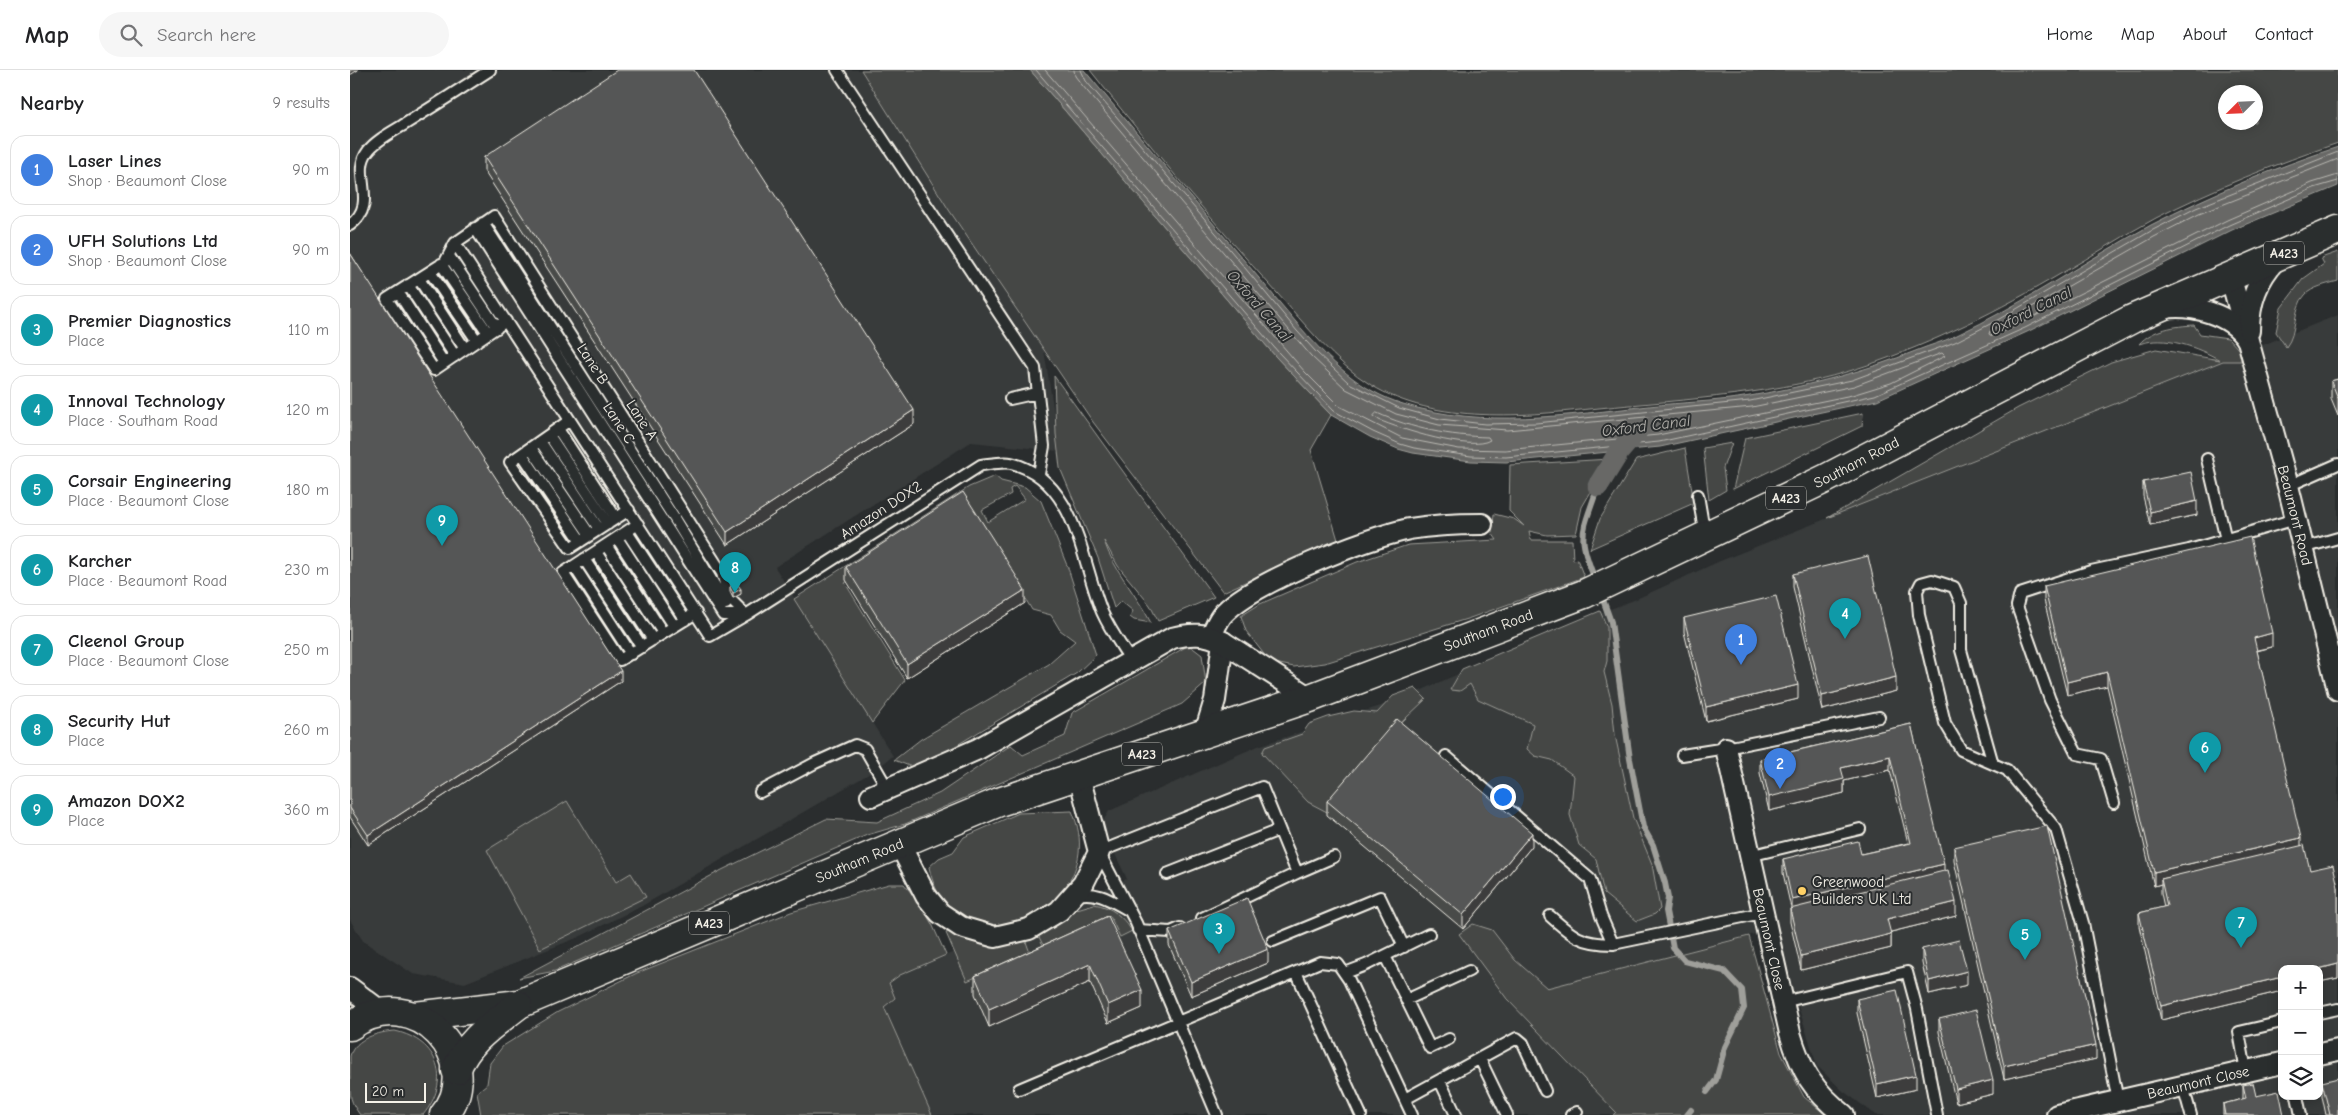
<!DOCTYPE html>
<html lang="en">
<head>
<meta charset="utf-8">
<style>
	:root { --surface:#fff; --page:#f6f6f6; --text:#202124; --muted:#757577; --line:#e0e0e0; --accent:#d93025 }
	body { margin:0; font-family:"Comic Neue",sans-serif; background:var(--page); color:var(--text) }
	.controls { position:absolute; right:15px; bottom:15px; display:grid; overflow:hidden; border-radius:10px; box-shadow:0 2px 12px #0003 }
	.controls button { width:45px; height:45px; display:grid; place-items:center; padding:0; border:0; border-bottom:1px solid var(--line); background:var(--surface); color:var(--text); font:25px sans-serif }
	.compass { position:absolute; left:1868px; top:15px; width:45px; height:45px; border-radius:50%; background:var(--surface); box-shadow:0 2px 12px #0003; rotate:246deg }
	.scale { position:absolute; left:15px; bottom:12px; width:61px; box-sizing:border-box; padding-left:5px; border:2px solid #f4f1e8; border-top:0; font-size:14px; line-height:18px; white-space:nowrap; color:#f4f1e8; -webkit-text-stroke:4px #2a2d2e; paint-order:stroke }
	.you { position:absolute; left:1152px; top:726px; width:18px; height:18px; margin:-12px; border:4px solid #fff; border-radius:50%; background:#1a73e8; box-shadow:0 0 0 8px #1a73e833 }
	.badge { display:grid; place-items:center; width:32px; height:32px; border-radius:50%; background:var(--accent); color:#fff; font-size:16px; font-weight:700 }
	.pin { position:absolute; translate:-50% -41px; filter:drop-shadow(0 1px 2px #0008) }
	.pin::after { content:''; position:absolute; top:26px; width:18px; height:15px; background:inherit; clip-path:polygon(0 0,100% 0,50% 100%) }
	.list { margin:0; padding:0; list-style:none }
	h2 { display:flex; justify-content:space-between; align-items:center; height:65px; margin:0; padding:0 20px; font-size:21px }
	h2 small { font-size:16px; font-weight:400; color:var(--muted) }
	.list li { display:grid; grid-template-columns:32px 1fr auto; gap:15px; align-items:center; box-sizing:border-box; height:70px; margin:0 10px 10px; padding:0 10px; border:1px solid var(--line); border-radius:15px }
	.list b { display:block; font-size:19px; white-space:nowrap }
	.list p { margin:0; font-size:16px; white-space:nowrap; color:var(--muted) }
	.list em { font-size:16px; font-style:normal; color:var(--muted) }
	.icon { flex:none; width:28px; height:28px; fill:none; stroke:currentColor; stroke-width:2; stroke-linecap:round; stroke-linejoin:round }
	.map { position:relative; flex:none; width:1988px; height:1045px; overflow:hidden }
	header { display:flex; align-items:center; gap:30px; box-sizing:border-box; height:70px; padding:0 25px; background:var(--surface); border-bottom:1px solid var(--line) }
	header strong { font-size:24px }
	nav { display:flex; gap:28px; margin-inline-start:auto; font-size:18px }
	.search { width:350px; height:45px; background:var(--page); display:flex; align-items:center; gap:12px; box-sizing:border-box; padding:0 18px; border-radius:28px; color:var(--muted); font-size:19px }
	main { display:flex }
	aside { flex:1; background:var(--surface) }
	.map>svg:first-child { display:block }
	.built { fill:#373a3a; fill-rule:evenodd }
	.green { fill:#444645; stroke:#9c9c96; fill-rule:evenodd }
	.water { fill:#676866; stroke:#9f9f9a }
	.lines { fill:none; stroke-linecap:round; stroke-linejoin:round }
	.shore { stroke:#bcbab4; stroke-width:1 }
	.stream { stroke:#9f9f9a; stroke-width:6 }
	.canal { stroke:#676866; stroke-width:21 }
	.service-casing { stroke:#f4f1e8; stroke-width:14 }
	.minor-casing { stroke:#f4f1e8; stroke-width:24 }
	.trunk-casing { stroke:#f4f1e8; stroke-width:31 }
	.service { stroke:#2a2d2e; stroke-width:10 }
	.minor { stroke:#2a2d2e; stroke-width:20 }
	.trunk { stroke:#2a2d2e; stroke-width:28 }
	.wall { fill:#494b4a; stroke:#f4f1e8 }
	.shaded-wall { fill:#3c3d3c; stroke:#f4f1e8 }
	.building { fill:#555756; stroke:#f4f1e8 }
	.poi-dot { fill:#ffd166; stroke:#2a2d2e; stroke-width:2 }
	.labels { text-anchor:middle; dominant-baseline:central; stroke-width:4; stroke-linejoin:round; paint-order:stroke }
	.shield { fill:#2a2d2e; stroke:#b7b6b0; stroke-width:1 }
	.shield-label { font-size:14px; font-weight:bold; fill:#f4f1e8 }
	.street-label { font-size:15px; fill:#f4f1e8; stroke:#2a2d2e }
	.poi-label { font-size:15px; fill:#f4f1e8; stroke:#2a2d2e; text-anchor:start }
	.water-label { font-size:16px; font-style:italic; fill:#b5b3ae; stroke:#2a2d2e }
</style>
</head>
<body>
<header>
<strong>Map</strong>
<div class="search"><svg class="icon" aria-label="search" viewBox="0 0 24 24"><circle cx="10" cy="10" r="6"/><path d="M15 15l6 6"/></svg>Search here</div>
<nav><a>Home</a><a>Map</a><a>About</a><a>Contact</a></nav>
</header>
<main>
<aside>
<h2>Nearby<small>9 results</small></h2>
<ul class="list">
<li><span class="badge" style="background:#3f7fe0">1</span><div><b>Laser Lines</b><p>Shop · Beaumont Close</p></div><em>90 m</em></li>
<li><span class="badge" style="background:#3f7fe0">2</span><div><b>UFH Solutions Ltd</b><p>Shop · Beaumont Close</p></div><em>90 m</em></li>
<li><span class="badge" style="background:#0f9aa8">3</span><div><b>Premier Diagnostics</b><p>Place</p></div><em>110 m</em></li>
<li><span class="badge" style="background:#0f9aa8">4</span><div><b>Innoval Technology</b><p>Place · Southam Road</p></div><em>120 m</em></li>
<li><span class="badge" style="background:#0f9aa8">5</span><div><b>Corsair Engineering</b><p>Place · Beaumont Close</p></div><em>180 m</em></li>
<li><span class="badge" style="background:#0f9aa8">6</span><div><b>Karcher</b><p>Place · Beaumont Road</p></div><em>230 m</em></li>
<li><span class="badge" style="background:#0f9aa8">7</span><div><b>Cleenol Group</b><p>Place · Beaumont Close</p></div><em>250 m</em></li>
<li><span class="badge" style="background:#0f9aa8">8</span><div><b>Security Hut</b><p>Place</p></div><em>260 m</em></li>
<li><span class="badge" style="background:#0f9aa8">9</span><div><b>Amazon DOX2</b><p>Place</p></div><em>360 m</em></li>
</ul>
</aside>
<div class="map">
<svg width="1988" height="1045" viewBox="0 0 1988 1045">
	<rect width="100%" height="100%" fill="#2a2d2e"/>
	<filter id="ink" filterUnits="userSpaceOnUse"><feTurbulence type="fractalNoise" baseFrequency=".02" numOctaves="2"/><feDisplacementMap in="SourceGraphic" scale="10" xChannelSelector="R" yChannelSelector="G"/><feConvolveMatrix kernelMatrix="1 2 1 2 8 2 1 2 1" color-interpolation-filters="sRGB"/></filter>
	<g filter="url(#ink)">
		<path class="built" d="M0,0h513l181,280 12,75 12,27 -97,-10 -196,125 118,189 -19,15 -232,135 -63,31 -114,46 -52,-9 -50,-33 -13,-21z
			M1988,245v800h-462l-33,-24 -26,-25 -43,-137 -267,70 109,113 -3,3h-681l-48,-108 11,-9 -6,-14 11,-9 227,-96 -26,-54 8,-14 149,-65 144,-47 166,-74 66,-25 86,-39zM1932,899h37v127h-37z"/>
		<path class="green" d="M511,0h169l246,287 55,58 -20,35 27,90 -115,52 -130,-170 -144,-212z
			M740,0h1248v73c-62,21 -124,45 -182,75 -32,17 -62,37 -94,55 -63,37 -128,70 -197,93 -85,29 -178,33 -266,42 -73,8 -163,17 -228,-23 -37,-23 -65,-60 -94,-92 -65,-72 -127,-147 -187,-223zM1876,22h30v30h-30z
			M1988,182v29c-10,3 -26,6 -33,14 -13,14 -7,37 -19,52l-10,-15 5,-24 22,-29 21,-15 -3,-6z
			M1844,255l6,9 28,4 13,14v9h-18l-396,157 191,-110 93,-46 45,-13 64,11c-23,-13 -55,-25 -81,-16 13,-15 37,-18 55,-19z
			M704,306l160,221 -56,24 -8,-16 -32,-39 -14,-25c10,30 33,54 47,82l-17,-3 -4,-3 3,-6 -12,-10 -7,7 -16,-50 -38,-90 -4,-34z
			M1513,343l-1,13 -129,63 12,-51z
			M1382,373l-9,25 3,22 -17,10 -6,-52z
			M1335,378l9,55 -104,46 10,-30 36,-59z
			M1260,389l-28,48 -6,27 -29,1 -18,-4 2,9h41l1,20 4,-1 7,18 -114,41 -145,45 -31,4 -24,-5 -24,-31 -5,-15 19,-12 97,-42 51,-17 89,-5 -5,-7 2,-19 20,5 10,7 -15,-15 1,-46z
			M645,406l6,5 24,6 16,14 27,67 28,87 -19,18 -160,96 -23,-9 27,-21 128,-75 26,-23 -15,-11 -9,-15 -19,-5 -26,-44 -43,-60 -118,77 60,97 -33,43 -78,-124 175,-112zM665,416l10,13 -37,23 -6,-12 29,-16 -1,-5z
			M1250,541l7,16v34l-3,11 8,32 3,31 18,83 19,46 8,45 -5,5 -18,7 -33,-27 -8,-35 -17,-14 -9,-30 4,-39 -22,-16 -17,-4 -8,-7 6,-25 -55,-25 -8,-15 -10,7 -10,-1 12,-21z
			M839,575l13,10 4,28 -24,21 -277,120 -38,11 -312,136 -36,7 203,-108 104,-51 51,3 63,-29 71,-48 12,10 42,-19 7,-23z
			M1065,618l11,11 -42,40 -57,73 -19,-10 -46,-49 3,-6 37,-13 7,-10 19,-7 26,-6 23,2 16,-17z
			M217,731l49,81 15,-9 15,24 -106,52 -53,-99z
			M722,741c44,99 -120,169 -143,56l10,-9 14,-6 11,-15 55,-24z
			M539,814h15l17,21 12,21 13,29 -46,20 -11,8 6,15 -11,9 48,108h-451l-4,-23 10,-8 3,-21 13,-17 55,-34 79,-39 154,-61z
			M744,834c18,3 28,12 38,27l-12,6 -10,-21 -66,31 -7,-14 35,-26 5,2z
			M1123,854l19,6 23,30 32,28 202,-52 32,117 23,44 22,18h-213l3,-3 -109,-113 -48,-65z
			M600,861l75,8 5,14 -63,28 -21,-48z
			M45,961c44,10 57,49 28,84h-63c-10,-14 -10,-18 -10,-35 0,-7 0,-17 0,-24 5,-18 29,-24 45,-25z"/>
		<path class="water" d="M680,0h54l217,258c29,33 59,63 102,76 81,25 164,11 246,2 34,-4 68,-4 101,-10 58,-10 113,-24 168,-46 12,-5 25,-8 37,-14 68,-32 130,-75 196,-111 60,-31 123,-57 187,-78v39l-106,44 -205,102 -150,68 -217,47 -154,15 -35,-1 -58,-8 -15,-4 -28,-12 -39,-22 -55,-58z"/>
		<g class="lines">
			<path class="shore" d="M686,0l243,283 55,58 39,21 27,12 14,4 57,8 35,1 153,-15 216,-47 150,-67 204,-103 85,-37 24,-7
				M695,0l260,302 34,34 63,32 57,11 46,1 153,-15 194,-40 39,-12 54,-27 -3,-3 -88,33 -102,21 -245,23 -68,-5 -43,-11 -50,-25 -35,-33 -229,-271 -7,-9 -1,-6
				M731,0l5,11 135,158 76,92 19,21 33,31 50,25 41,11 45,5 51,-1 214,-22 102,-21 103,-38 39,-20 157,-91 45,-23 142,-56
				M1988,89l-139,55 -45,23 -164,94 -1,3 3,2 31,-14 204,-102 85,-37 26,-8
				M1027,343c35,16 73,23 111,24l2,3c-18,12 -91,-11 -111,-20l-5,-4z"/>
			<path class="stream" d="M1246,512c-20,-49 -14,-47 2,-96
				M1251,524l10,28 19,137 13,68 10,18 12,38 3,15 -2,13 7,37 12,13 39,10 18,19 2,18 -19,39 -9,33 -9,12
				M1337,1045l4,-5"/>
			<path class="canal" d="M1248,416l21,-34 19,-22"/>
			<g class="service-casing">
				<path id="service" d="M487,0l198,298 9,78 -5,28
					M133,153l191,295 52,86
					M0,155c30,-22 0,-51 18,-74 8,-11 26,-20 37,-27 29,-18 57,-36 85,-54
					M125,158l248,387h22
					M105,173l-10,19 -58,37 47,71 72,-49
					M99,186l48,72
					M91,194l47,69
					M80,202l47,69
					M69,209l46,70
					M58,215l47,71
					M48,222l46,71
					M660,329l27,-6
					M220,350l-60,42 60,86 59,-38
					M208,359l58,89
					M199,365l59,89
					M190,371l59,88
					M181,378l59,87
					M172,384l59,87
					M1857,389l19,81
					M1938,416l50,-22
					M1348,425l7,41
					M288,454l-75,49 57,87 76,-47
					M277,462l58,88
					M267,468l57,88
					M256,475l57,88
					M1953,478l35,-10
					M246,482l57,88
					M234,489l58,88
					M224,496l57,88
					M396,545l-17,-17 -7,-25 -228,-357 -39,27 255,393 36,-21 235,-150c9,-1 22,-4 30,-2 65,16 70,97 91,149 8,18 19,33 29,49
					M1332,685l44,-7 153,-31
					M1096,686l144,123 11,37 12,28
					M1643,694l-32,-114v-47l-7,-16 -22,-7 -11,3 -4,8 2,24 26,108 16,27 46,20 49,59 27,94 35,178
					M410,722l55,-29 40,-18 10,4 23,40
					M1764,733l-13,-44 -24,-5 -27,-54 -33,-94 3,-12 71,-23 98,-21 107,-31
					M1399,786l111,-27
					M947,803l37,-16
					M817,804l112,-44
					M727,825c21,-4 33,5 51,15
					M1200,846c22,20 32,28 63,28l149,-31
					M852,848l95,-45 -35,-86 -163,65 37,71 81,192
					M788,860l33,2 9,-4
					M923,871l107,-44 24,50
					M1035,886l45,92 19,-9
					M946,902l65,143
					M995,903l21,-8 63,-31
					M1056,930l63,-29
					M1433,932l124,-30 10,37 20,106
					M1969,943l19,-4
					M1130,989l27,56
					M1896,1001l-7,-39 43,-10
					M1090,1011l16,34
					M1833,1016l8,29
					M669,1019l301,-127 18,2 11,16 63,135
					M1947,1026l4,19
					M1055,1029l112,-61 6,5 22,48
					M1221,1045l6,-3"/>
			</g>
			<g class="minor-casing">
				<g id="minor">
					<path id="s1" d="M1880,205l58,211 50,204"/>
					<path d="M1814,238c28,-4 67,6 83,31"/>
					<path d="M1899,261c0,-29 8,-51 28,-73"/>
					<path d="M861,566c4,-8 7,-17 13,-23 31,-32 141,-74 185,-84 24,-4 48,-5 73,-5"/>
					<path d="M855,663l10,-33 8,-58"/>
					<path id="s2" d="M1376,678l64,285c11,38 23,58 54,82"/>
					<path d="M521,726l107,-47 194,-111c19,-5 33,-5 51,4l87,56"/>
					<path d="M549,773l27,53 14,17 21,14 34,10 34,-8 30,-18 24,-27 16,-32 -20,-76"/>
					<path d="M0,918l32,24"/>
					<path d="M1969,984l19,-4"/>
					<path id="s3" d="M1707,1045l225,-52"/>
				</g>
			</g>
			<g class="trunk-casing">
				<g id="trunk">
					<path id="s4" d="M65,946l104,-12 480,-202 311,-104 274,-104 241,-115 307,-160 206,-89"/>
					<path d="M0,956c67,-47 138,36 94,89"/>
					<path d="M106,1000c13,-31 37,-45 62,-65"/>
				</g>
			</g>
			<use href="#service" class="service"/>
			<use href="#minor" class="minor"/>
			<use href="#trunk" class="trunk"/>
		</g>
		<path class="wall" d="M134,87l430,267 -187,121 -243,-374z
			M0,183l271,428 -253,164 -18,-28z
			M1988,309v37l-7,-17v-18z
			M1793,412l54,33 -47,10 -7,-29z
			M496,497l179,36 -118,75 -61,-98z
			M1443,504l103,117 -74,19 -29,-123z
			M1694,516l228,61 -15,4 44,195 9,24 28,17v91l-19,4 -37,-13v22l-121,29 -22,-94v-13l25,-6 -3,-14v-9l-7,2 -47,-200 -40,9 -23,-95z
			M380,517l11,7 -8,4 -3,-6z
			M1334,548l114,81 -92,22 -22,-89z
			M1561,654l33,147 12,45 -65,16v16l-90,22 -11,-48v-13l1,-1 -8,-35v-14l78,-5 47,-11 -18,-73 -46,11v12l-75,18 -9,-38v-14z
			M977,731l205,45 -69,83 -136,-114z
			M1604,777l142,212 -92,20 -50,-218z
			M758,846l34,92 -34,15 -18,-41 -101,45 -14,-33v-18z
			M819,861l99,32 -77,33 -22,-51z
			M1572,879l45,36 -38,9 -7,-31z
			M1507,929l59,90 -39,9 -20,-85z
			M1589,949l54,75 -37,9 -17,-71z
			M1972,1012l16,33h-12l-4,-19z
			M1893,1015l13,11 28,19h-61v-11l20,-5z"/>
		<path class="shaded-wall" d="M0,0h8l-8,5z
			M564,340v14l-187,121v-13z
			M1847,431v14l-47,10v-13z
			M391,519v5l-8,4v-5z
			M675,520v13l-118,75v-14z
			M1922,563v14l-18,4v-13z
			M271,601v10l-253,164v-10z
			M1757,602v14l-40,9v-13z
			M1546,607v14l-74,19v-14z
			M1448,615v14l-92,22v-14z
			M1540,686v14l-46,11v12l-75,18v-14l72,-29z
			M1182,763v13l-69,83v-14z
			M1951,768v13l-140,28v5l-7,2v-14z
			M1594,794v14l-152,36v-14z
			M1606,832v14l-69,17v-14z
			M1541,864v14l-90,22v-14z
			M918,879v14l-77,33v-14z
			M740,894v18l-101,45v-18z
			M1988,894v14l-19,4v-13z
			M1617,901v14l-38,9v-13z
			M1932,907v14l-121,29v-14z
			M792,920v18l-34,15v-18z
			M1746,975v14l-92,20v-13z
			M1566,1005v14l-39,9v-14z
			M1643,1010v14l-37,9v-14z"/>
		<path class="building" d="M267,0h77l220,340 -187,122 -243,-375z
			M0,183l271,418 -253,164 -18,-27z
			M1988,309v19l-7,-17z
			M1841,402l6,29 -47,11 -7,-30z
			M613,422l62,98 -118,74 -61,-97z
			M1900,467l22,96 -18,5 47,200 -147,34 -47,-200 -40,10 -23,-96z
			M1518,486l28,121 -74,19 -29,-122z
			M386,512l5,7 -8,4 -3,-6z
			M1426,526l22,89 -92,22 -22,-89z
			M1047,649l135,114 -69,82 -136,-114z
			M1561,654l33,140 -152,36 -9,-41 75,-18 3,13 50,-11 -21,-87 -49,12 3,11 -75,18 -9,-38z
			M1697,756l49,219 -92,21 -50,-219z
			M1954,775l6,25 23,-5 5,22v77l-20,5h-36v8l-121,29 -22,-93 28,-7 -6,-27z
			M1598,800l8,32 -69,17 4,15 -90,22 -11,-47z
			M897,828l21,51 -77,33 -22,-51z
			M758,846l34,74 -34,15 -18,-41 -101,45 -14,-33z
			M1609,870l8,31 -38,10 -7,-32z
			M1547,920l19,85 -39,9 -20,-85z
			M1626,940l17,70 -37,9 -17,-70z
			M1988,1008v37h-8l-8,-33z
			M1903,1013l3,13 23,-5 5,24h-59l-2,-11 23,-6 -3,-13z"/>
	</g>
	<circle class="poi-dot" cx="1452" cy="821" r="5"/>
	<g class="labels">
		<g class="shield">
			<rect x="1914" y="171.5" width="40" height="23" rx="4"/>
			<rect x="1416" y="416.5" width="40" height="23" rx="4"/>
			<rect x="772" y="672.5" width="40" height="23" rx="4"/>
			<rect x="339" y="841.5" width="40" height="23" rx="4"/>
		</g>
		<g class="shield-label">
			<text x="1934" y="183">A423</text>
			<text x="1436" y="428">A423</text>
			<text x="792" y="684">A423</text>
			<text x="359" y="853">A423</text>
		</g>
		<g class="street-label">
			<text transform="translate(243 294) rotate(57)">Lane B</text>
			<text transform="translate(292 350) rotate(57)">Lane A</text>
			<text transform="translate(269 353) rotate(57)">Lane C</text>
			<text stroke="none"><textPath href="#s4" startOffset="1549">Southam Road</textPath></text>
			<text transform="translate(531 440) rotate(-33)">Amazon DOX2</text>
			<text stroke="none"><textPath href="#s1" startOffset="249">Beaumont Road</textPath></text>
			<text stroke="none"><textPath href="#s4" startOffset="1144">Southam Road</textPath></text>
			<text stroke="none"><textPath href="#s4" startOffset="474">Southam Road</textPath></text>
			<text stroke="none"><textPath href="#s2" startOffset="196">Beaumont Close</textPath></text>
			<text stroke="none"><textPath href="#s3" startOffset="145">Beaumont Close</textPath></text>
		</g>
		<g class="poi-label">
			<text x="1462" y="812">Greenwood<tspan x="1462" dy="17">Builders UK Ltd</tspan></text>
		</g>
		<g class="water-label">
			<text transform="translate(909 236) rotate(49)">Oxford Canal</text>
			<text transform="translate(1681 241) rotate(-27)">Oxford Canal</text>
			<text transform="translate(1296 356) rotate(-7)">Oxford Canal</text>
		</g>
	</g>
</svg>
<div class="controls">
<button>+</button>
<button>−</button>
<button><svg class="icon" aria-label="layers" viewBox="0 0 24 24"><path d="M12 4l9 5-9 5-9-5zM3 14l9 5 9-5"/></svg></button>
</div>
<svg class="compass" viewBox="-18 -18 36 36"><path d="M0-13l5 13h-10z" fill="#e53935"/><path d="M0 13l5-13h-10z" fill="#757577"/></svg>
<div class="scale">20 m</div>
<div class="you"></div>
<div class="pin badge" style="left:1391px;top:595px;background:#3f7fe0">1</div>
<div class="pin badge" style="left:1430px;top:719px;background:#3f7fe0">2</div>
<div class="pin badge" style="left:869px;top:884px;background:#0f9aa8">3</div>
<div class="pin badge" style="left:1495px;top:569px;background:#0f9aa8">4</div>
<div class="pin badge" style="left:1675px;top:890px;background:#0f9aa8">5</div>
<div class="pin badge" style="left:1855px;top:703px;background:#0f9aa8">6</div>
<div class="pin badge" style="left:1891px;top:878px;background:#0f9aa8">7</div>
<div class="pin badge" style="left:385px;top:523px;background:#0f9aa8">8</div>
<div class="pin badge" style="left:92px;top:476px;background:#0f9aa8">9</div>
</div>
</main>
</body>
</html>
